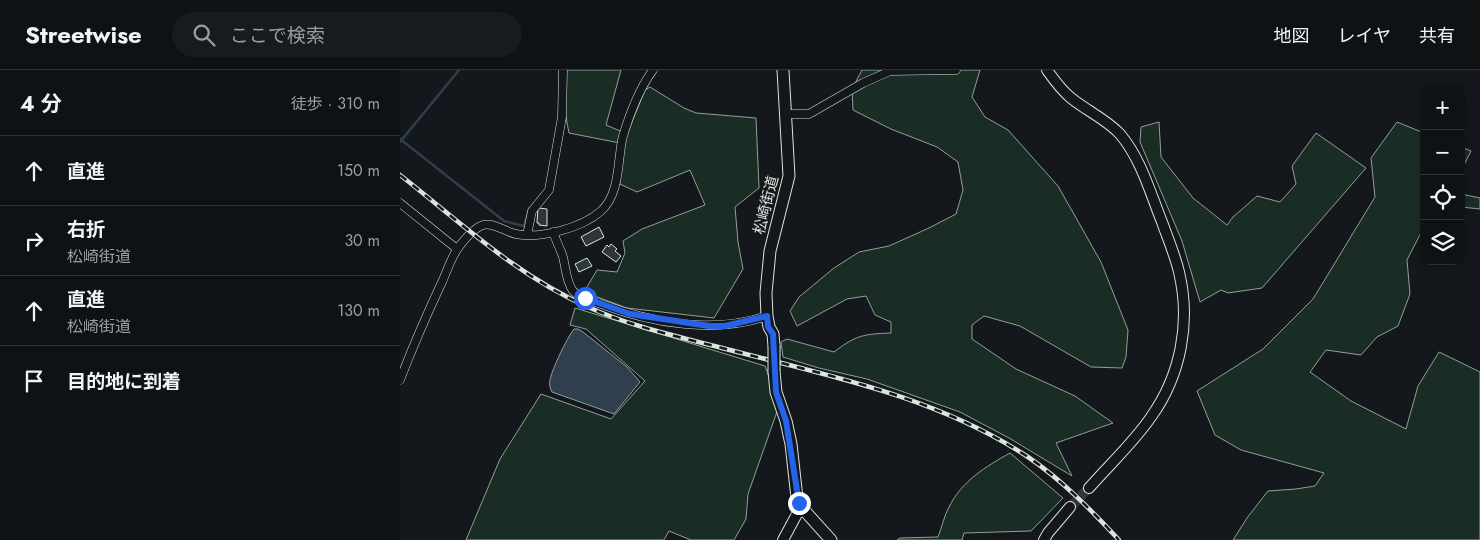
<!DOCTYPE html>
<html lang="ja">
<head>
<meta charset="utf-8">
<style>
	:root { --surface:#0f1215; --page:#181b1e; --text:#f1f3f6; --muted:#9b9ea0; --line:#2f3234 }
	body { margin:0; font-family:Jost,"Noto Sans JP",sans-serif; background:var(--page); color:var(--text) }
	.controls { position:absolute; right:15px; top:15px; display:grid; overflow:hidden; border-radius:10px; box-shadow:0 2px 8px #0003 }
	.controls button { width:45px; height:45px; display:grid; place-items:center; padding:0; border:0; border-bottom:1px solid var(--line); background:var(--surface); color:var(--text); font:25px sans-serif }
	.stop { position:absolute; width:15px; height:15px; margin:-11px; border:4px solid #2563eb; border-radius:50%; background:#fff }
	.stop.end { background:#2563eb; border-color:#fff; box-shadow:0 1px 5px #0008 }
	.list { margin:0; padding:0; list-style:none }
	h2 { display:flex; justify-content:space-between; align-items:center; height:65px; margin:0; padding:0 20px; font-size:21px }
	h2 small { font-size:16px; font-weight:400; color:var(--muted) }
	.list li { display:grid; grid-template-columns:32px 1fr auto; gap:15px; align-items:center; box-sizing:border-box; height:70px; padding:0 20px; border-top:1px solid var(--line) }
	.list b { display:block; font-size:19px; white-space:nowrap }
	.list p { margin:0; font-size:16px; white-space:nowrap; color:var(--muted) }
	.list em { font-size:16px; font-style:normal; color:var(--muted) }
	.icon { flex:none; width:28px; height:28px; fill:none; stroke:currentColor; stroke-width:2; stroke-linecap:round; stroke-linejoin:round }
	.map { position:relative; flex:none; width:1080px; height:470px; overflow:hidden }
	header { display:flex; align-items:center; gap:30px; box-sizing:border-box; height:70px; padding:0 25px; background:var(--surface); border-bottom:1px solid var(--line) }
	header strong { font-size:24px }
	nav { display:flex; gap:28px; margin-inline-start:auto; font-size:18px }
	.search { width:350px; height:45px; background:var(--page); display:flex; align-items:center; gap:12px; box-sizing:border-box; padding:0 18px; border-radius:28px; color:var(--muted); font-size:19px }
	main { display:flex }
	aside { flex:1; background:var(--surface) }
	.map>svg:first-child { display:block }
	.green { fill:#1a2d24; stroke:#939e99 }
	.water { fill:#2f3f4d; stroke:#939e99 }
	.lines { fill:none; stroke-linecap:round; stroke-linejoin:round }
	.stream { stroke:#2f3f4d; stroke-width:2.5 }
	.building { fill:#2c363c; stroke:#d8e6dc }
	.secondary-tunnel { stroke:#313739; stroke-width:10; stroke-dasharray:10 5; stroke-linecap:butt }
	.street-casing { stroke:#d8e6dc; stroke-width:9 }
	.secondary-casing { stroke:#d8e6dc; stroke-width:12 }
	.primary-casing { stroke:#d8e6dc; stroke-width:13 }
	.street { stroke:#14181c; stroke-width:8 }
	.secondary { stroke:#14181c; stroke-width:10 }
	.primary { stroke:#14181c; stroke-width:11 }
	.rail-casing { stroke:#d8e6dc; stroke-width:4.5 }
	.rail { stroke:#14181c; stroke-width:2.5; stroke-dasharray:8; stroke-linecap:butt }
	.primary-bridge-casing { stroke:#d8e6dc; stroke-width:13; stroke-linecap:butt }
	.primary-bridge { stroke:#14181c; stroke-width:11 }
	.route { stroke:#2563eb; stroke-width:6 }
	.labels { text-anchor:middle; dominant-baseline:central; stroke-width:4; stroke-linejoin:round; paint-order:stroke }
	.street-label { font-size:15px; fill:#d8e6dc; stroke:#14181c }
</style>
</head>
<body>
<header>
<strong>Streetwise</strong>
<div class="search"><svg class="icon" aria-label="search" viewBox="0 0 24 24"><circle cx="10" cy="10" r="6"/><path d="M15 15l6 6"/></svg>ここで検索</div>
<nav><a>地図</a><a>レイヤ</a><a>共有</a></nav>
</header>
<main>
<aside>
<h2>4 分<small>徒歩 · 310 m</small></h2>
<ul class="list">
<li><svg class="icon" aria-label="ahead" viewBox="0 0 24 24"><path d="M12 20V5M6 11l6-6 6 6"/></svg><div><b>直進</b></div><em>150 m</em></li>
<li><svg class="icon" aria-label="right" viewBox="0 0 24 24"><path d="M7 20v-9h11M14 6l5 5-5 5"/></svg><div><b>右折</b><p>松崎街道</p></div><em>30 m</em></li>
<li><svg class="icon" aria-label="ahead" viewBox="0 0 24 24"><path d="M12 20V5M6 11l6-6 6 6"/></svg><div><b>直進</b><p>松崎街道</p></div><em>130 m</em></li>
<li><svg class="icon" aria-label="arrive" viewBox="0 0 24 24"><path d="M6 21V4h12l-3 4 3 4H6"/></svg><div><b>目的地に到着</b></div></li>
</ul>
</aside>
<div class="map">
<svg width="1080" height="470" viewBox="0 0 1080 470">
	<rect width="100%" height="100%" fill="#14181c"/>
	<path class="green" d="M166,0h55l-15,55 21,9 18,-44 5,-3 34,21 12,5 60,5 3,70 -24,19 3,35 5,27 -29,49 -87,-10 -43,-16 13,-22 20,2 8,-19 -2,-12 19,-12 63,-24 -15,-35 -53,22 -17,-8 -1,-7 6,-33 -56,-11 -4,-21z
		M462,0h118l-8,27 13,20 23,13 50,56 43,76 27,68 -2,27 -4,11 -31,-1 -71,-41 -36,-10 -12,9v14l44,30 59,27 38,27 -57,20 16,33 -63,-38 -49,-26 -93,-33 -48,-11 -36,-11 -2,-15 6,-3 47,13c22,-17 30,-18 57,-19v-11l-16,-7 -9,-19 -19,3 -50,27 -7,-15 9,-14 35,-29 25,-16 30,-6 40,-18 27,-14 7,-24 -5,-28 -21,-15 -46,-18 -38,-19 -1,-21z
		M759,52l2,35 32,41 34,27 6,-8 24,-21 23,6 16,-18 -4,-18 24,-33 50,35 -104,120 -34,5 -7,-3 -21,12 -18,-61 -42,-99 1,-15z
		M997,52l27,11v94l-17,33 3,34 -12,32 -21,11 -16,18 -35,-5 -16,22 41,29 55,28 12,-43 21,-34 41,20v168h-247l14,-22 21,-27 28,-2 19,-3 9,-13 -83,-23 -26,-15 -18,-44 66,-42 50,-50 62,-102 -4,-39z
		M1061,77l10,4 -10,20z
		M1061,124l19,4v11l-19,-2z
		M175,238l190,58 14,40 -31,88 -2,25 -12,21h-43l-22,-9 -5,9h-198l34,-81 41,-65 70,25 34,-38 -59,-52 -16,-4z
		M610,383l53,45 -32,33 -67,2 -2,7h-65l3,-2 38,-1c4,-10 6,-21 11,-30 13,-26 36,-40 61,-54z"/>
	<path class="water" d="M174,259h4l5,3 44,35 13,15 -26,32 -62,-22c-2,-4 -3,-7 -2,-12 2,-11 17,-42 24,-51z"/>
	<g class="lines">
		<path class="stream" d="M0,69l104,82 20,5 5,-18
			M0,72l59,-72"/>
	</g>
	<path class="building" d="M138,138l9,1v17l-8,-1v-2h-2z
		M199,157l5,10 -18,9 -5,-9z
		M211,174l6,5 -2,2 6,5 -5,6 -14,-10 5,-7 2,2z
		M187,188l5,8 -13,6 -4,-8z"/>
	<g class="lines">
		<path class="secondary-tunnel" d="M670,437l19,-19"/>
		<g class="street-casing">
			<path id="street" d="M387,44h22l54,-31 27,-12 66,-1
				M0,133l57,46
				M153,162c3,8 6,15 9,22 4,11 3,26 11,37 6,7 20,10 28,13 50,19 113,30 166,12
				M127,165l5,-24 17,-21 13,-73 1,-47
				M0,310c13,-34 27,-66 42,-98 5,-11 9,-24 16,-34 6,-8 16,-20 25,-23 10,-3 23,7 33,9 24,5 66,-6 85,-23 20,-18 16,-52 22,-75 7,-23 16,-47 30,-66"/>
		</g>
		<g class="secondary-casing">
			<path id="secondary" d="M647,0c7,10 14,20 24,28 16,13 35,21 49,36 21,25 30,58 42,88 6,17 13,33 17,50 12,50 2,103 -28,145 -17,25 -41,47 -62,71
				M383,470l14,-26 6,-5
				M644,470l4,-7 22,-26"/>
		</g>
		<g class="primary-casing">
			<path id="primary" d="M374,276l-1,-12 -4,-7 -2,-11 -1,-23 4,-42 19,-75 -6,-106
				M374,301l2,21 10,29 5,23 6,54 6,11 28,31"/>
		</g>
		<use href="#street" class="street"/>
		<use href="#secondary" class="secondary"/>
		<use href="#primary" class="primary"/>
		<g class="rail-casing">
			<path id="rail" d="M0,105c60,47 117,101 188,132 44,20 92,30 138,42 104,27 211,48 302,108 34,23 63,53 91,83"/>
		</g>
		<use href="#rail" class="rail"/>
		<g class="primary-bridge-casing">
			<path id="primary-bridge" d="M374,301v-25"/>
		</g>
		<use href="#primary-bridge" class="primary-bridge"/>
	</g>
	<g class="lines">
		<path class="route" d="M185,228l45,16 79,12h16l42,-10 1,11 5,7 3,58 10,29 13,82"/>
	</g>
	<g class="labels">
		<g class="street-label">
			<text transform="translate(366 135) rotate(-76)">松崎街道</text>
		</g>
	</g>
</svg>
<div class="controls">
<button>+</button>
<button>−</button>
<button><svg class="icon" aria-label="locate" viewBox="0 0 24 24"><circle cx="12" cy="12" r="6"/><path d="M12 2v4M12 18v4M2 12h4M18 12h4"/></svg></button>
<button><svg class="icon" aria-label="layers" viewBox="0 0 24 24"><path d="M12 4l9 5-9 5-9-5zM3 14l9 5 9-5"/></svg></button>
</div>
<div class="stop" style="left:185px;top:228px"></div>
<div class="stop end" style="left:399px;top:433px"></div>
</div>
</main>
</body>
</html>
